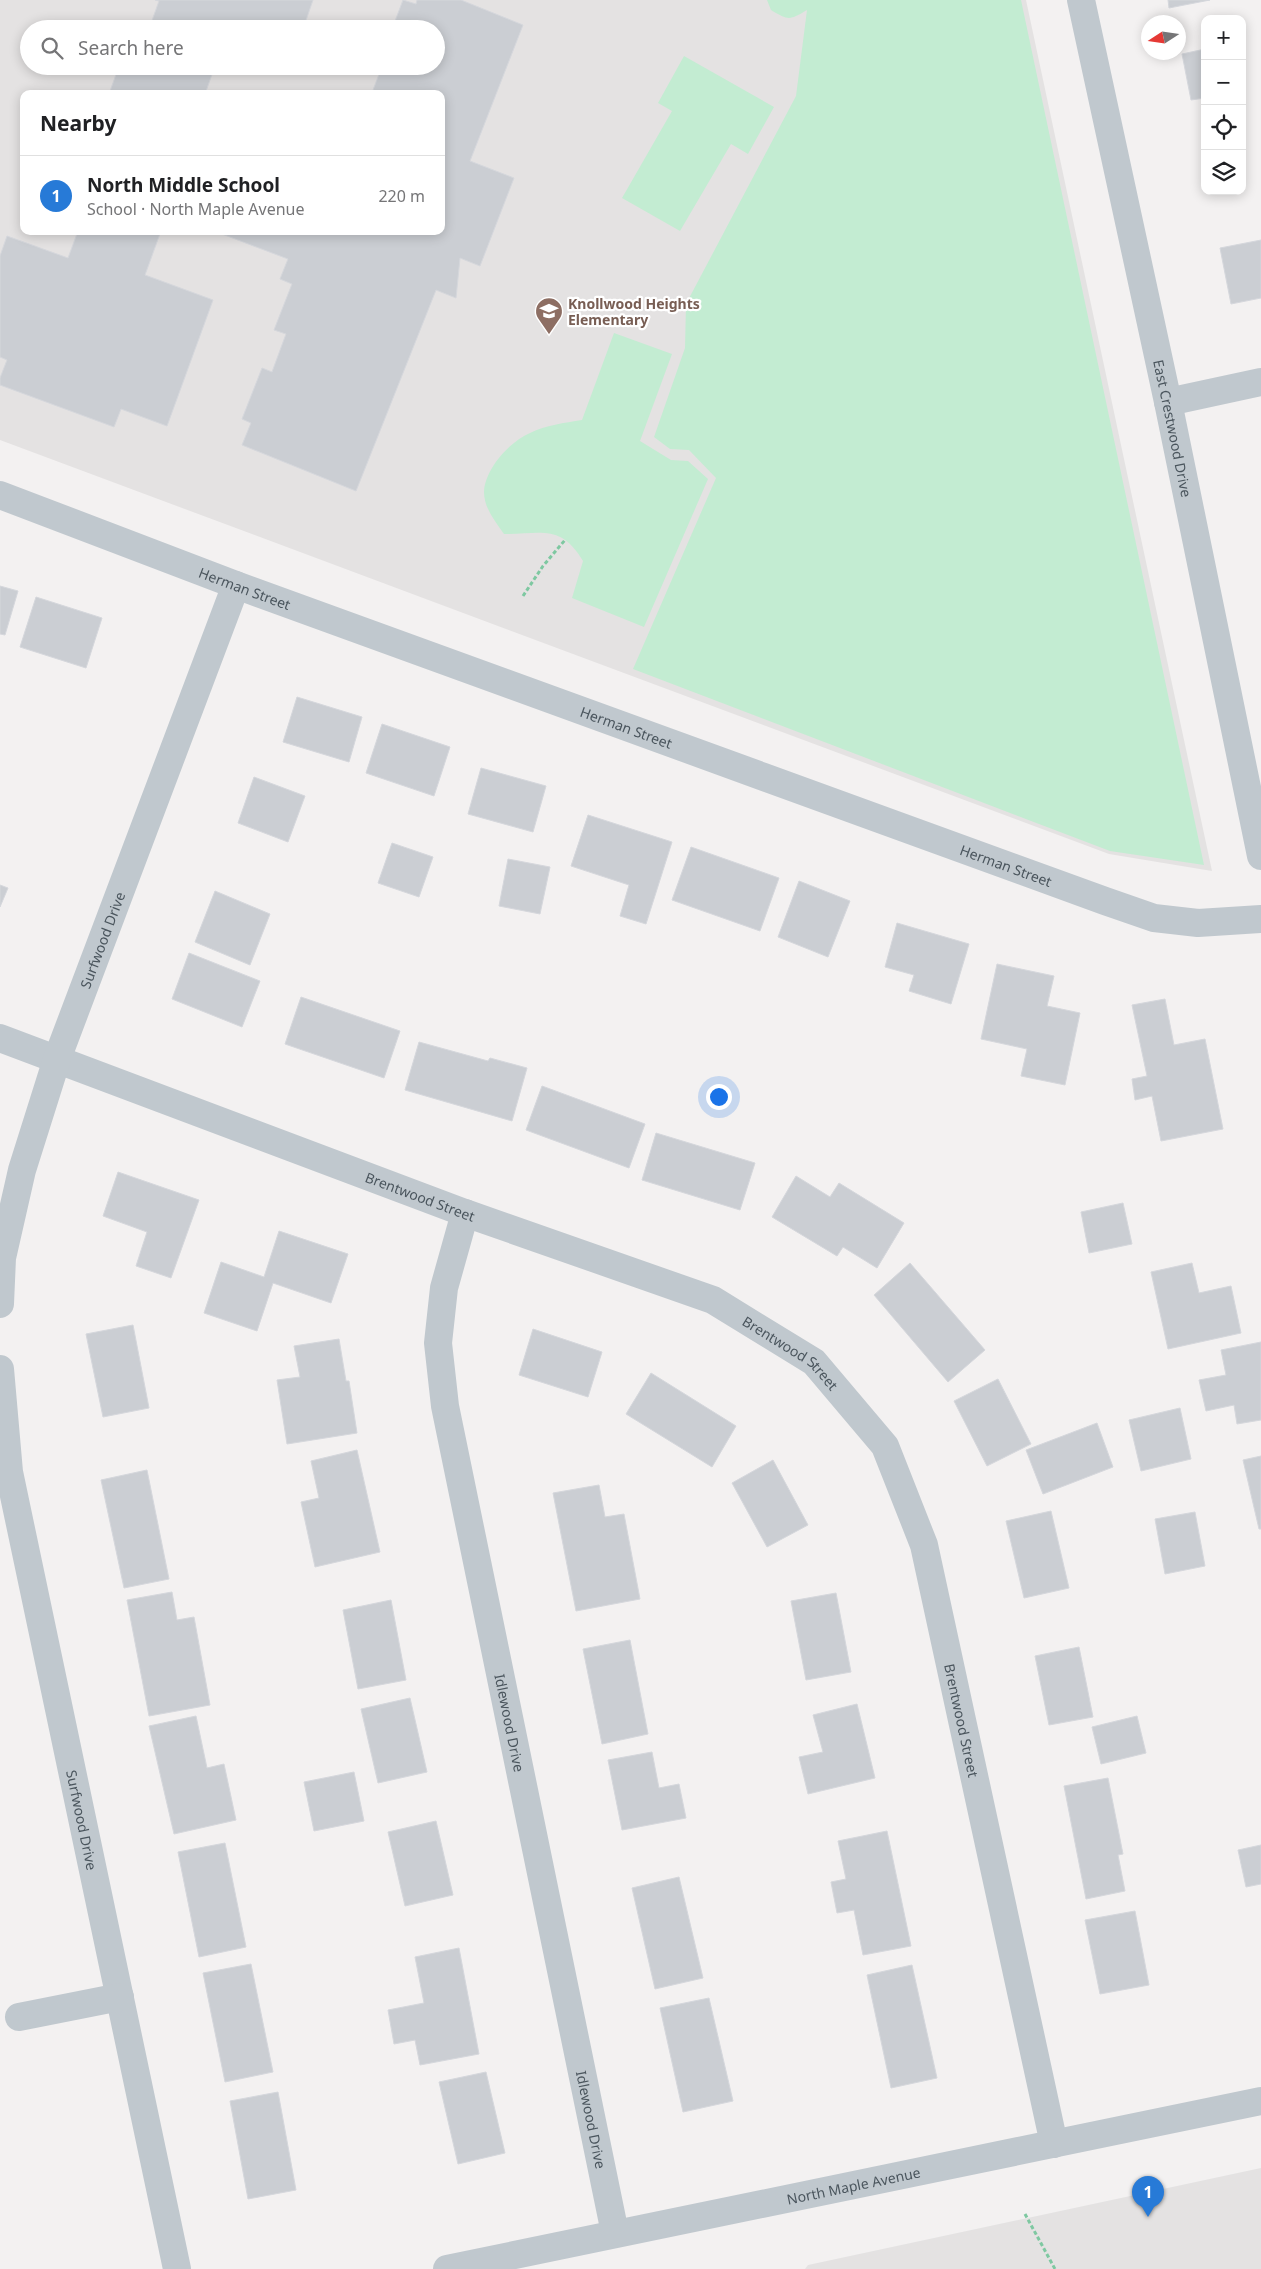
<!DOCTYPE html>
<html lang="en">
<head>
<meta charset="utf-8">
<style>
	:root { --surface:#fff; --page:#f6f6f6; --text:#202124; --muted:#757577; --line:#e0e0e0; --accent:#277ad7 }
	body { margin:0; font-family:"Noto Sans",sans-serif; background:var(--page); color:var(--text) }
	.controls { position:absolute; right:15px; top:15px; display:grid; overflow:hidden; border-radius:10px; box-shadow:0 2px 12px #0003 }
	.controls button { width:45px; height:45px; display:grid; place-items:center; padding:0; border:0; border-bottom:1px solid var(--line); background:var(--surface); color:var(--text); font:25px sans-serif }
	.compass { position:absolute; left:1141px; top:15px; width:45px; height:45px; border-radius:50%; background:var(--surface); box-shadow:0 2px 12px #0003; rotate:258deg }
	.you { position:absolute; left:718px; top:1096px; width:18px; height:18px; margin:-12px; border:4px solid #fff; border-radius:50%; background:#1a73e8; box-shadow:0 0 0 8px #1a73e833 }
	.badge { display:grid; place-items:center; width:32px; height:32px; border-radius:50%; background:var(--accent); color:#fff; font-size:16px; font-weight:700 }
	.pin { position:absolute; translate:-50% -41px; filter:drop-shadow(0 1px 2px #0008) }
	.pin::after { content:''; position:absolute; top:26px; width:18px; height:15px; background:inherit; clip-path:polygon(0 0,100% 0,50% 100%) }
	.list { margin:0; padding:0; list-style:none }
	h2 { display:flex; justify-content:space-between; align-items:center; height:65px; margin:0; padding:0 20px; font-size:21px }
	h2 small { font-size:16px; font-weight:400; color:var(--muted) }
	.list li { display:grid; grid-template-columns:32px 1fr auto; gap:15px; align-items:center; box-sizing:border-box; height:80px; padding:0 20px; border-top:1px solid var(--line) }
	.list b { display:block; font-size:19px; white-space:nowrap }
	.list p { margin:0; font-size:16px; white-space:nowrap; color:var(--muted) }
	.list em { font-size:16px; font-style:normal; color:var(--muted) }
	.icon { flex:none; width:28px; height:28px; fill:none; stroke:currentColor; stroke-width:2; stroke-linecap:round; stroke-linejoin:round }
	.map { position:relative; flex:none; width:1261px; height:2269px; overflow:hidden }
	.search { position:absolute; background:var(--surface); box-shadow:0 2px 12px #0003; left:20px; top:20px; width:425px; height:55px; display:flex; align-items:center; gap:12px; box-sizing:border-box; padding:0 18px; border-radius:28px; color:var(--muted); font-size:19px }
	.panel { position:absolute; background:var(--surface); box-shadow:0 2px 12px #0003; left:20px; top:90px; width:425px; height:145px; border-radius:10px }
	.map>svg:first-child { display:block }
	.education { fill:#e4e2e2; fill-rule:evenodd }
	.green { fill:#c3ecd2 }
	.building { fill:#cbced3; stroke:#d5d7dc }
	.lines { fill:none; stroke-linecap:round; stroke-linejoin:round }
	.path { stroke:#7ec8a1; stroke-width:3; stroke-dasharray:4 2.5; stroke-linecap:butt }
	.minor { stroke:#c0c8ce; stroke-width:28 }
	.labels { text-anchor:middle; dominant-baseline:central; stroke-width:4.5; stroke-linejoin:round; paint-order:stroke }
	.education-label { font-size:14px; font-weight:bold; fill:#785e54; stroke:#fff; text-anchor:start }
	.street-label { font-size:14px; fill:#4a555d; stroke:#fff }
</style>
</head>
<body>
<div class="map">
<svg width="1261" height="2269" viewBox="0 0 1261 2269">
	<rect width="100%" height="100%" fill="#f3f1f1"/>
	<path class="education" d="M0,0h1026l186,871 -103,-17 -1109,-414zM29,29h407v37h-407zM24,94h417v137h-417z
		M1261,2168v101h-456l3,-4z"/>
	<path class="green" d="M767,0h254l183,865 -94,-14 -477,-182 83,-191 -27,-28 -19,-1 -16,-12 31,-89 1,-44 110,-208 11,-86c-17,10 -18,11 -36,0z
		M684,56l90,51 -26,47 -17,-10 -51,87 -58,-33 50,-87 -14,-8z
		M614,333l58,21 -32,87 31,19 17,1 20,18 -64,148 -72,-29 11,-37c-22,-37 -41,-27 -79,-27 -9,-13 -20,-26 -20,-42 1,-23 25,-50 46,-59 16,-8 34,-10 52,-13z"/>
	<path class="building" d="M155,0h158l-10,29h-60l-13,-5 -1,5h-80l10,-28z
		M403,0l13,4 1,-4h44l62,25 -53,136 44,17 -34,88 -20,-8 -4,40 -20,-8 -80,201 -114,-46 9,-22 -9,-4 20,-51 10,4 14,-38 -12,-4 18,-46 -12,-5 8,-20 -74,-28h227v-137h-58l-10,-4 8,-21 7,3 3,-6h45v-37h-44z
		M1168,0h42l-41,8z
		M1205,49v49l-14,2 -9,-46z
		M119,66h96l-10,28h-96z
		M78,231h83l-16,44 68,25 -46,126 -46,-17 -7,18 -114,-42v-7l7,-18 -7,-3v-101l7,-20 61,22z
		M1261,240v58l-30,6 -11,-56z
		M0,586l18,5 -13,44 -5,-1z
		M36,597l66,21 -16,50 -66,-21z
		M297,697l65,20 -13,45 -66,-20z
		M382,724l68,23 -16,49 -68,-23z
		M481,768l65,18 -13,46 -65,-18z
		M254,777l51,19 -17,46 -50,-19z
		M588,815l84,27 -26,82 -26,-8 9,-31 -58,-19z
		M392,843l41,14 -14,40 -41,-14z
		M691,847l88,31 -19,53 -88,-31z
		M508,859l42,8 -10,47 -41,-8z
		M799,881l51,20 -22,56 -50,-20z
		M0,885l8,3 -8,19z
		M215,891l55,23 -20,51 -55,-23z
		M897,923l72,21 -18,60 -42,-13 5,-16 -29,-8z
		M189,953l71,28 -18,46 -70,-28z
		M997,964l57,12 -7,30 33,7 -15,72 -44,-9 6,-27 -46,-10z
		M301,997l99,34 -16,47 -99,-34z
		M1165,999l9,46 31,-6 18,90 -62,12 -9,-45 -17,4 -3,-21 15,-3 -15,-71z
		M419,1042l69,19 2,-3 37,10 -15,53 -107,-31z
		M542,1086l103,38 -16,44 -103,-38z
		M656,1133l99,30 -15,47 -98,-30z
		M118,1172l81,28 -28,78 -35,-12 11,-34 -44,-16z
		M796,1176l34,21 9,-14 65,40 -27,45 -34,-21 -6,9 -65,-39z
		M1123,1203l9,41 -43,9 -8,-41z
		M279,1231l69,23 -17,49 -58,-20 -16,48 -53,-18 17,-51 43,15z
		M910,1263l75,87 -37,32 -74,-87z
		M1192,1263l7,30 32,-7 10,47 -73,16 -17,-77z
		M133,1325l16,83 -46,9 -17,-83z
		M533,1329l69,23 -14,45 -69,-22z
		M339,1339l7,42h3l8,52 -70,11 -10,-64 23,-3 -6,-31z
		M1261,1342v78l-24,4 -3,-19 -28,6 -7,-31 27,-5 -5,-25z
		M651,1373l85,53 -24,41 -86,-53z
		M998,1379l33,65 -44,22 -33,-65z
		M1180,1408l11,51 -50,12 -12,-51z
		M1097,1423l16,44 -70,27 -17,-44z
		M357,1450l23,102 -65,15 -14,-65 18,-4 -8,-37z
		M1261,1456v73h-2l-16,-69z
		M773,1460l35,65 -41,22 -35,-64z
		M147,1470l22,109 -45,9 -23,-108z
		M599,1485l6,32 19,-3 16,85 -64,12 -23,-118z
		M1051,1511l18,77 -45,10 -18,-77z
		M1195,1512l10,54 -40,8 -10,-55z
		M172,1592l5,28 17,-3 16,88 -61,11 -22,-116z
		M836,1593l15,79 -45,8 -15,-79z
		M391,1600l15,80 -48,9 -15,-79z
		M630,1640l18,94 -46,10 -19,-95z
		M1079,1647l14,70 -44,8 -14,-69z
		M410,1698l17,74 -49,11 -17,-74z
		M857,1704l18,74 -67,16 -9,-37 24,-5 -10,-37z
		M196,1716l11,52 17,-4 12,56 -62,14 -25,-108z
		M1137,1716l9,37 -45,11 -9,-37z
		M652,1752l7,36 20,-4 7,34 -64,12 -14,-70z
		M354,1772l10,49 -50,10 -10,-49z
		M1108,1778l15,76 -5,1 7,36 -39,8 -22,-113z
		M436,1821l17,74 -48,11 -17,-74z
		M887,1831l24,115 -48,9 -9,-45 -17,3 -6,-31 15,-3 -8,-38z
		M225,1843l21,104 -47,10 -21,-105z
		M1261,1845v39l-15,3 -8,-37z
		M679,1877l24,101 -48,11 -23,-101z
		M1135,1911l14,74 -49,9 -15,-74z
		M459,1948l20,106 -59,11 -5,-25 -21,4 -6,-34 36,-7 -9,-46z
		M251,1964l22,108 -48,10 -22,-109z
		M912,1965l25,113 -46,10 -24,-113z
		M709,1998l24,103 -50,11 -23,-104z
		M486,2072l19,81 -47,11 -19,-82z
		M278,2092l18,98 -48,9 -18,-98z"/>
	<g class="lines">
		<path class="path" d="M523,596l20,-30 22,-26
			M1025,2214l30,55"/>
		<g class="minor">
			<path id="s1" d="M1081,0l87,402 93,454"/>
			<path d="M1168,402l93,-20"/>
			<path id="s2" d="M0,495l236,90 869,316 49,17 44,5 63,-4"/>
			<path id="s3" d="M0,1038l465,175 248,87 101,62 71,84 39,99 130,599"/>
			<path id="s4" d="M465,1213l-21,75 -6,55 7,63 170,827"/>
			<path id="s5" d="M0,1304l2,-46 20,-88 35,-111 179,-474"/>
			<path id="s6" d="M0,1369l9,103 168,797"/>
			<path d="M19,2017l101,-20"/>
			<path id="s7" d="M447,2269l814,-168"/>
		</g>
	</g>
	<defs>
		<g id="school-pin" transform="scale(1.4375)"><path d="M0 17L-7.5 6A9.5 9.5 0 1 1 7.5 6Z" fill="#8d6e63" stroke="#fff"/><path d="M0-5L7-2L0 1L-7-2ZM-4 1L0 2.5L4 1V4Q0 6-4 4Z" fill="#fff"/></g>
	</defs>
	<g fill-rule="evenodd">
		<use href="#school-pin" x="549" y="311"/>
	</g>
	<g class="labels">
		<g class="education-label">
			<text x="568" y="303">Knollwood Heights<tspan x="568" dy="16">Elementary</tspan></text>
		</g>
		<g class="street-label">
			<text stroke="none"><textPath href="#s1" startOffset="438">East Crestwood Drive</textPath></text>
			<text stroke="none"><textPath href="#s2" startOffset="262">Herman Street</textPath></text>
			<text stroke="none"><textPath href="#s2" startOffset="668">Herman Street</textPath></text>
			<text stroke="none"><textPath href="#s2" startOffset="1072">Herman Street</textPath></text>
			<text stroke="none"><textPath href="#s5" startOffset="380">Surfwood Drive</textPath></text>
			<text stroke="none"><textPath href="#s3" startOffset="449">Brentwood Street</textPath></text>
			<text stroke="none"><textPath href="#s3" startOffset="854">Brentwood Street</textPath></text>
			<text stroke="none"><textPath href="#s3" startOffset="1274">Brentwood Street</textPath></text>
			<text stroke="none"><textPath href="#s4" startOffset="520">Idlewood Drive</textPath></text>
			<text stroke="none"><textPath href="#s6" startOffset="459">Surfwood Drive</textPath></text>
			<text stroke="none"><textPath href="#s4" startOffset="925">Idlewood Drive</textPath></text>
			<text stroke="none"><textPath href="#s7" startOffset="415">North Maple Avenue</textPath></text>
		</g>
	</g>
</svg>
<div class="controls">
<button>+</button>
<button>−</button>
<button><svg class="icon" aria-label="locate" viewBox="0 0 24 24"><circle cx="12" cy="12" r="6"/><path d="M12 2v4M12 18v4M2 12h4M18 12h4"/></svg></button>
<button><svg class="icon" aria-label="layers" viewBox="0 0 24 24"><path d="M12 4l9 5-9 5-9-5zM3 14l9 5 9-5"/></svg></button>
</div>
<svg class="compass" viewBox="-18 -18 36 36"><path d="M0-13l5 13h-10z" fill="#e53935"/><path d="M0 13l5-13h-10z" fill="#757577"/></svg>
<div class="you"></div>
<div class="pin badge" style="left:1148px;top:2217px">1</div>
<div class="search"><svg class="icon" aria-label="search" viewBox="0 0 24 24"><circle cx="10" cy="10" r="6"/><path d="M15 15l6 6"/></svg>Search here</div>
<section class="panel">
<h2>Nearby<small></small></h2>
<ul class="list">
<li><span class="badge">1</span><div><b>North Middle School</b><p>School · North Maple Avenue</p></div><em>220 m</em></li>
</ul>
</section>
</div>
</body>
</html>
